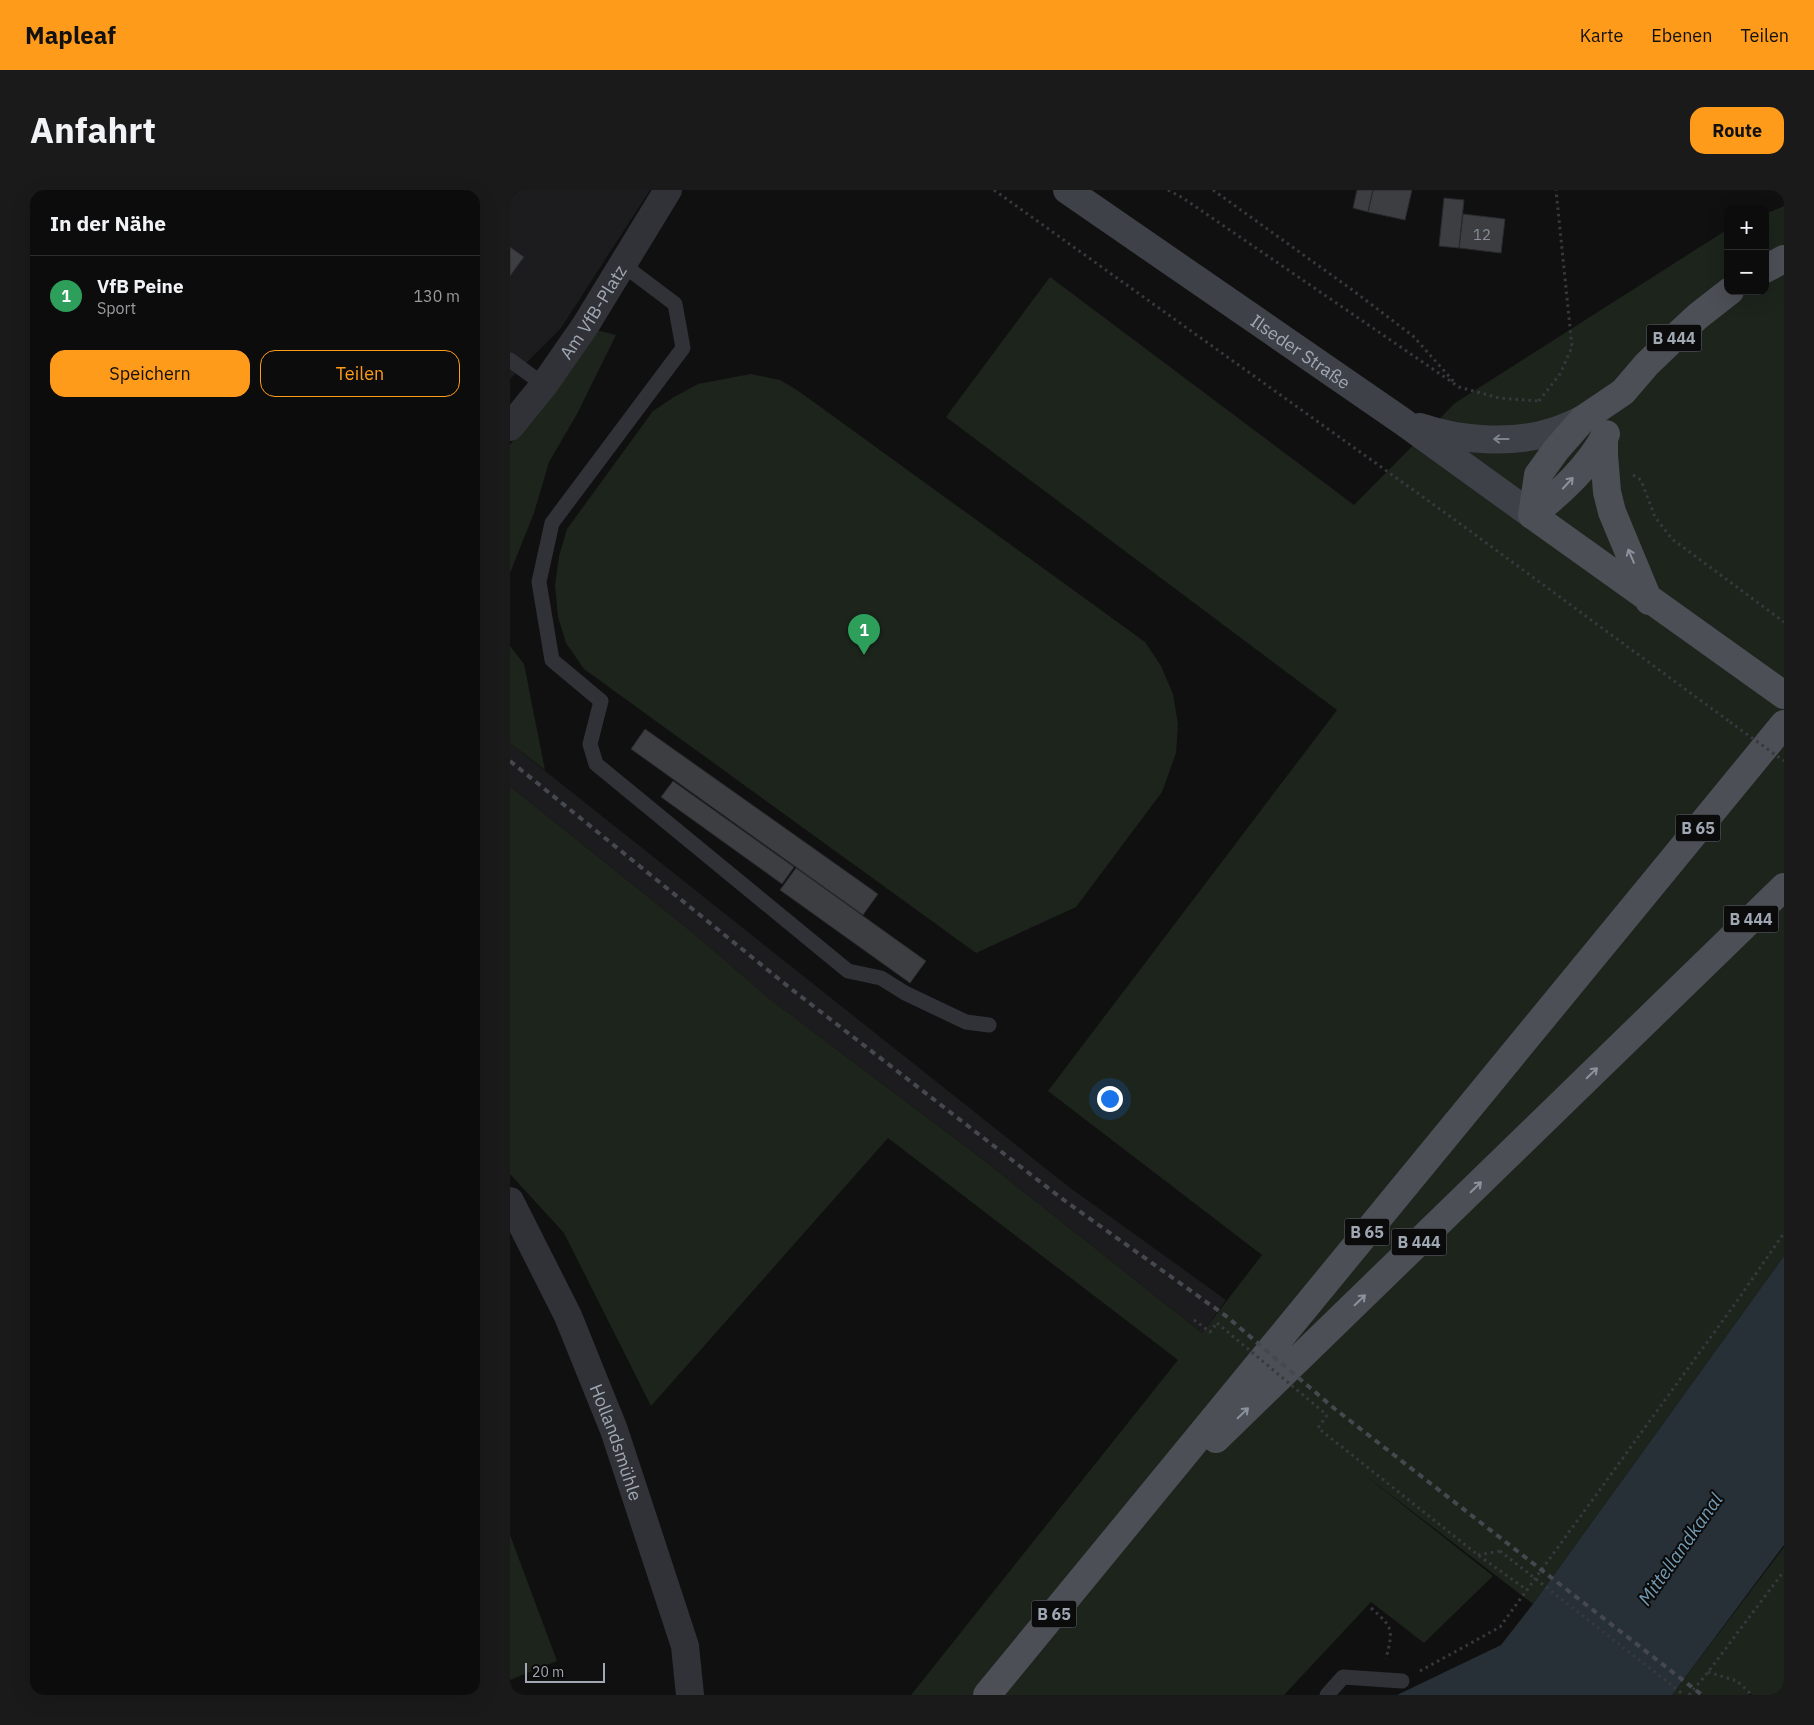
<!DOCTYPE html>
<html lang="de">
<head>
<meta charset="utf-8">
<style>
	:root { --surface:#0c0c0d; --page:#1a1a1b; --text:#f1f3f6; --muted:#9a9b9d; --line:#2c2c2e; --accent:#ff9b1a }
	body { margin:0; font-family:"IBM Plex Sans",sans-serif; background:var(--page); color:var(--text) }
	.controls { position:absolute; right:15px; top:15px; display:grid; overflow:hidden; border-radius:10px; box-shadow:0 5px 20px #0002 }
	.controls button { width:45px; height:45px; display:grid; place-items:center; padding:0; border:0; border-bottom:1px solid var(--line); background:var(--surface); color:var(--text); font:25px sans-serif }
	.scale { position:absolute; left:15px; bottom:12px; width:80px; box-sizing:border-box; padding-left:5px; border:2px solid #a0a8b3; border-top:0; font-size:14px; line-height:18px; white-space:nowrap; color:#a0a8b3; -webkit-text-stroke:4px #0b0b0c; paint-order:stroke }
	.you { position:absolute; left:599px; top:908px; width:18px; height:18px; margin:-12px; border:4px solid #fff; border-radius:50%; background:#1a73e8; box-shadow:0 0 0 8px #1a73e833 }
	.badge { display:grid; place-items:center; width:32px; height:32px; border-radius:50%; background:var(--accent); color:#fff; font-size:16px; font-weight:700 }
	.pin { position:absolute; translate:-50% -41px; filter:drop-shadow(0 1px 2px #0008) }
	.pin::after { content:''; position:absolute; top:26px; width:18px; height:15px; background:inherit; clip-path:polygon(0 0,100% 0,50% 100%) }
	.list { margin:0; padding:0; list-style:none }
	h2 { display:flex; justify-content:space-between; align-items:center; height:65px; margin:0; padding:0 20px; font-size:21px }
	h2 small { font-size:16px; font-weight:400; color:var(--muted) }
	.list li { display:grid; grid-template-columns:32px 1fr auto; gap:15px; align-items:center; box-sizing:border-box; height:80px; padding:0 20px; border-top:1px solid var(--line) }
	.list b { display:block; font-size:19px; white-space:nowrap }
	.list p { margin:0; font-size:16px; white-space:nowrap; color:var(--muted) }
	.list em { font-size:16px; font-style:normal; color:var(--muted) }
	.actions { display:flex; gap:10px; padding:15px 20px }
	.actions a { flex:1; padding:11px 0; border:1px solid var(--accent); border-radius:15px; text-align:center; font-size:18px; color:var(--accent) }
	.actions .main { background:var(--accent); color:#111 }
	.map { position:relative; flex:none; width:1274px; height:1505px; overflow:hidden; border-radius:15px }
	header { display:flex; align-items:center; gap:30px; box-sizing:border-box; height:70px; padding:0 25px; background:var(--accent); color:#111 }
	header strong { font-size:24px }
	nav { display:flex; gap:28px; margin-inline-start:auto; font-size:18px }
	.intro { display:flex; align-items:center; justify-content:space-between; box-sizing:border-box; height:120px; padding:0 30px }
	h1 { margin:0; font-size:35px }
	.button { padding:12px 22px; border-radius:15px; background:var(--accent); color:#111; font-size:18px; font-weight:700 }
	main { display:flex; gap:30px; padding:0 30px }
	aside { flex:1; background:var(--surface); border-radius:15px; box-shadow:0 5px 20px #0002 }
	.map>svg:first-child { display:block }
	.built { fill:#1c1c1e }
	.green { fill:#1c241c }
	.water { fill:#263036 }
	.building { fill:#3c3e42; stroke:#2a2a2e }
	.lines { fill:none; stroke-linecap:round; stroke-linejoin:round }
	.path { stroke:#37393e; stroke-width:3; stroke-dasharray:2.5 4; stroke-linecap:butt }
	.lane { stroke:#313237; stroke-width:15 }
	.street { stroke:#313237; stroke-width:28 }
	.secondary { stroke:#3e4147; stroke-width:28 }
	.primary { stroke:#4c4f56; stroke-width:28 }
	.rail { stroke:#45484e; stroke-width:4; stroke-dasharray:6 5; stroke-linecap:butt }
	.path-bridge { stroke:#37393e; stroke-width:3; stroke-dasharray:2.5 4; stroke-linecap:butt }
	.oneway { stroke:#7e848d }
	.oneway2 { stroke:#8b929c }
	.labels { text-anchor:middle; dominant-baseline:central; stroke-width:4; stroke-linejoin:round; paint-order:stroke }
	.number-label { font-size:15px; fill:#878e97 }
	.shield { fill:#0b0b0c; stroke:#737981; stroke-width:1 }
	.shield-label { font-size:16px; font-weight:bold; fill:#a0a8b3 }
	.street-label { font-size:18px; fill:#a0a8b3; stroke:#0b0b0c }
	.water-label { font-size:19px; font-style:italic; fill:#739bb2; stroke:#0b0b0c }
</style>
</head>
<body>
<header>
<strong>Mapleaf</strong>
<nav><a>Karte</a><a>Ebenen</a><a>Teilen</a></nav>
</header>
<div class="intro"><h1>Anfahrt</h1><a class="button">Route</a></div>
<main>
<aside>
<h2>In der Nähe<small></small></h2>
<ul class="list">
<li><span class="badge" style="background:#2e9e5b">1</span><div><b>VfB Peine</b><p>Sport</p></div><em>130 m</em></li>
</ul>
<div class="actions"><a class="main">Speichern</a><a>Teilen</a></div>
</aside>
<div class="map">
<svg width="1274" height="1505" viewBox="0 0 1274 1505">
	<rect width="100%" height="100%" fill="#101011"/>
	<path class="built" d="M0,0h140l-89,138 -51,51z
		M0,553l559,444 157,113 -24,33 -216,-171 -220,-166 -62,-54 -194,-156z"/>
	<path class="green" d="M1274,16v1050l-251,348 -172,-132 132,104 -69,67 -53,-41 -87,93h-373l267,-335 -290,-222 -237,268 -87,-173 -54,-59v-388l194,156 62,54 220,166 216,171 60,-78 -214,-164 289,-381 -391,-293 104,-140 304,228 101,-102 270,-172 3,-1v61h37v-77z
		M86,140l20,5 -39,79 -28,48 -15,51 -24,60v-128z
		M241,184l29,6 17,10 348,252 16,24 12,28 5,30 -2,29 -14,39 -86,115 -100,46 -392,-284 -18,-26 -8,-26 -3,-32 4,-29 8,-27 86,-118 21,-14 24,-13z
		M0,456l14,18 21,106 -35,-27z
		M0,1345l47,126 -47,19z
		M1274,1357v148h-32l-3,-2 -1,2h-76z"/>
	<path class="water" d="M1274,1066v289l-112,150h-275l104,-50 32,-41z"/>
	<path class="building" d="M847,0h16l-5,22 -15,-4z
		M863,0h39l-7,30 -37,-8z
		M934,8l20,2 -5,48 -20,-2z
		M953,24l42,5 -4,34 -42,-5z
		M0,57l14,10 -14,19z
		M135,539l233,165 -15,21 -232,-166z
		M163,591l121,86 -12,17 -121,-87z
		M286,678l130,93 -16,22 -130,-93z"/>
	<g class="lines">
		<path class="path" d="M484,0l457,327 279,205
			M658,0l15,8 276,189 40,11 40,3
			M703,0l138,99 62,47 42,47
			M1029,211l21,-27 12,-27 -16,-157
			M1123,285l8,5 14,37 17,22 112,83
			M684,1130l16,12 7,-9
			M817,1225l-9,13 160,127 49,35
			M968,1365l22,-4
			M861,1418c23,20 22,22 15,51
			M910,1481l80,-44 237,-326 47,-68
			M1198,1482l29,9 15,14
			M1179,1505l19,-23 76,-101"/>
		<path class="lane" d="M112,74l53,40 8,44 -131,175 -13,59 13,78 49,41 -11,43 6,20 252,207 33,7 24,15 61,29 23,3
			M0,170l34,25
			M817,1505l16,-18 59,4"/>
		<g class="street">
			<path id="s1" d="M0,237l34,-42 41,-59 83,-136"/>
			<path id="s2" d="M0,1011l58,115 46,114 71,216 5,49"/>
		</g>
		<g class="secondary">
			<path id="s3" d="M557,0l335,231 130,94"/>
			<path d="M910,237c38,13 91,18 131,5 11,-3 22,-8 32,-13"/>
		</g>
		<path class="primary" d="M1255,79l19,-10
			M1094,247v18l3,37 5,20 37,89
			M1022,325l252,180
			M1022,325l6,-40 18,-25 27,-31 40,-27 24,-28 25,-24 26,-24 32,-25
			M1022,325c28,-22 57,-48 74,-81
			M706,1249l568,-552
			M477,1505l797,-971"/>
		<path class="rail" d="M0,571l280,227 271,210 165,118 109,93 367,286"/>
		<path class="path-bridge" d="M1220,532l54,39
			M707,1133l110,92
			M990,1361l184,144"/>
	</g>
	<defs><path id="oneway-shaft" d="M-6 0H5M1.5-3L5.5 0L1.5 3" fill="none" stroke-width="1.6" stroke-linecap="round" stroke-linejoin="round" transform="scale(1.25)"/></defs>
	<use class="oneway" href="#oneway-shaft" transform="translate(991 249) rotate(180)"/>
	<g class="oneway2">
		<use href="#oneway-shaft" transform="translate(1058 293) rotate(-47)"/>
		<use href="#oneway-shaft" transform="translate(1121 366) rotate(-113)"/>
		<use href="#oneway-shaft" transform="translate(1082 883) rotate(-44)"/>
		<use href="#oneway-shaft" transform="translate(966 997) rotate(-44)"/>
		<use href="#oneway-shaft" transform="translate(850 1110) rotate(-44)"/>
		<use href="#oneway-shaft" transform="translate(733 1223) rotate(-44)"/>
	</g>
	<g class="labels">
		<g class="number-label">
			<text x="972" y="44">12</text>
		</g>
		<g class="shield">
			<rect x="1136.5" y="134.5" width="55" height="27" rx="4"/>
			<rect x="1165.5" y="624.5" width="45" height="27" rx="4"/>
			<rect x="1213.5" y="715.5" width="55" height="27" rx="4"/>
			<rect x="834.5" y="1028.5" width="45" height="27" rx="4"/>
			<rect x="881.5" y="1038.5" width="55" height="27" rx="4"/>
			<rect x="521.5" y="1410.5" width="45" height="27" rx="4"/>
		</g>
		<g class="shield-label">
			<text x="1164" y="148">B 444</text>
			<text x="1188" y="638">B 65</text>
			<text x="1241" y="729">B 444</text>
			<text x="857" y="1042">B 65</text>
			<text x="909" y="1052">B 444</text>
			<text x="544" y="1424">B 65</text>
		</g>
		<g class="street-label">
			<text stroke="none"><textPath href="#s1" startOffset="142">Am VfB-Platz</textPath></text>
			<text stroke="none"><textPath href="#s3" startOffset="284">Ilseder Straße</textPath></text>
			<text stroke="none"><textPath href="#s2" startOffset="264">Hollandsmühle</textPath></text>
		</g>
		<g class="water-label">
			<text transform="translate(1170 1359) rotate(-55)">Mittellandkanal</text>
		</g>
	</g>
</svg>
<div class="controls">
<button>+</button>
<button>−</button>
</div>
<div class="scale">20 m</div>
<div class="you"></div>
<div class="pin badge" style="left:354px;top:465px;background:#2e9e5b">1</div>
</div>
</main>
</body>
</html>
